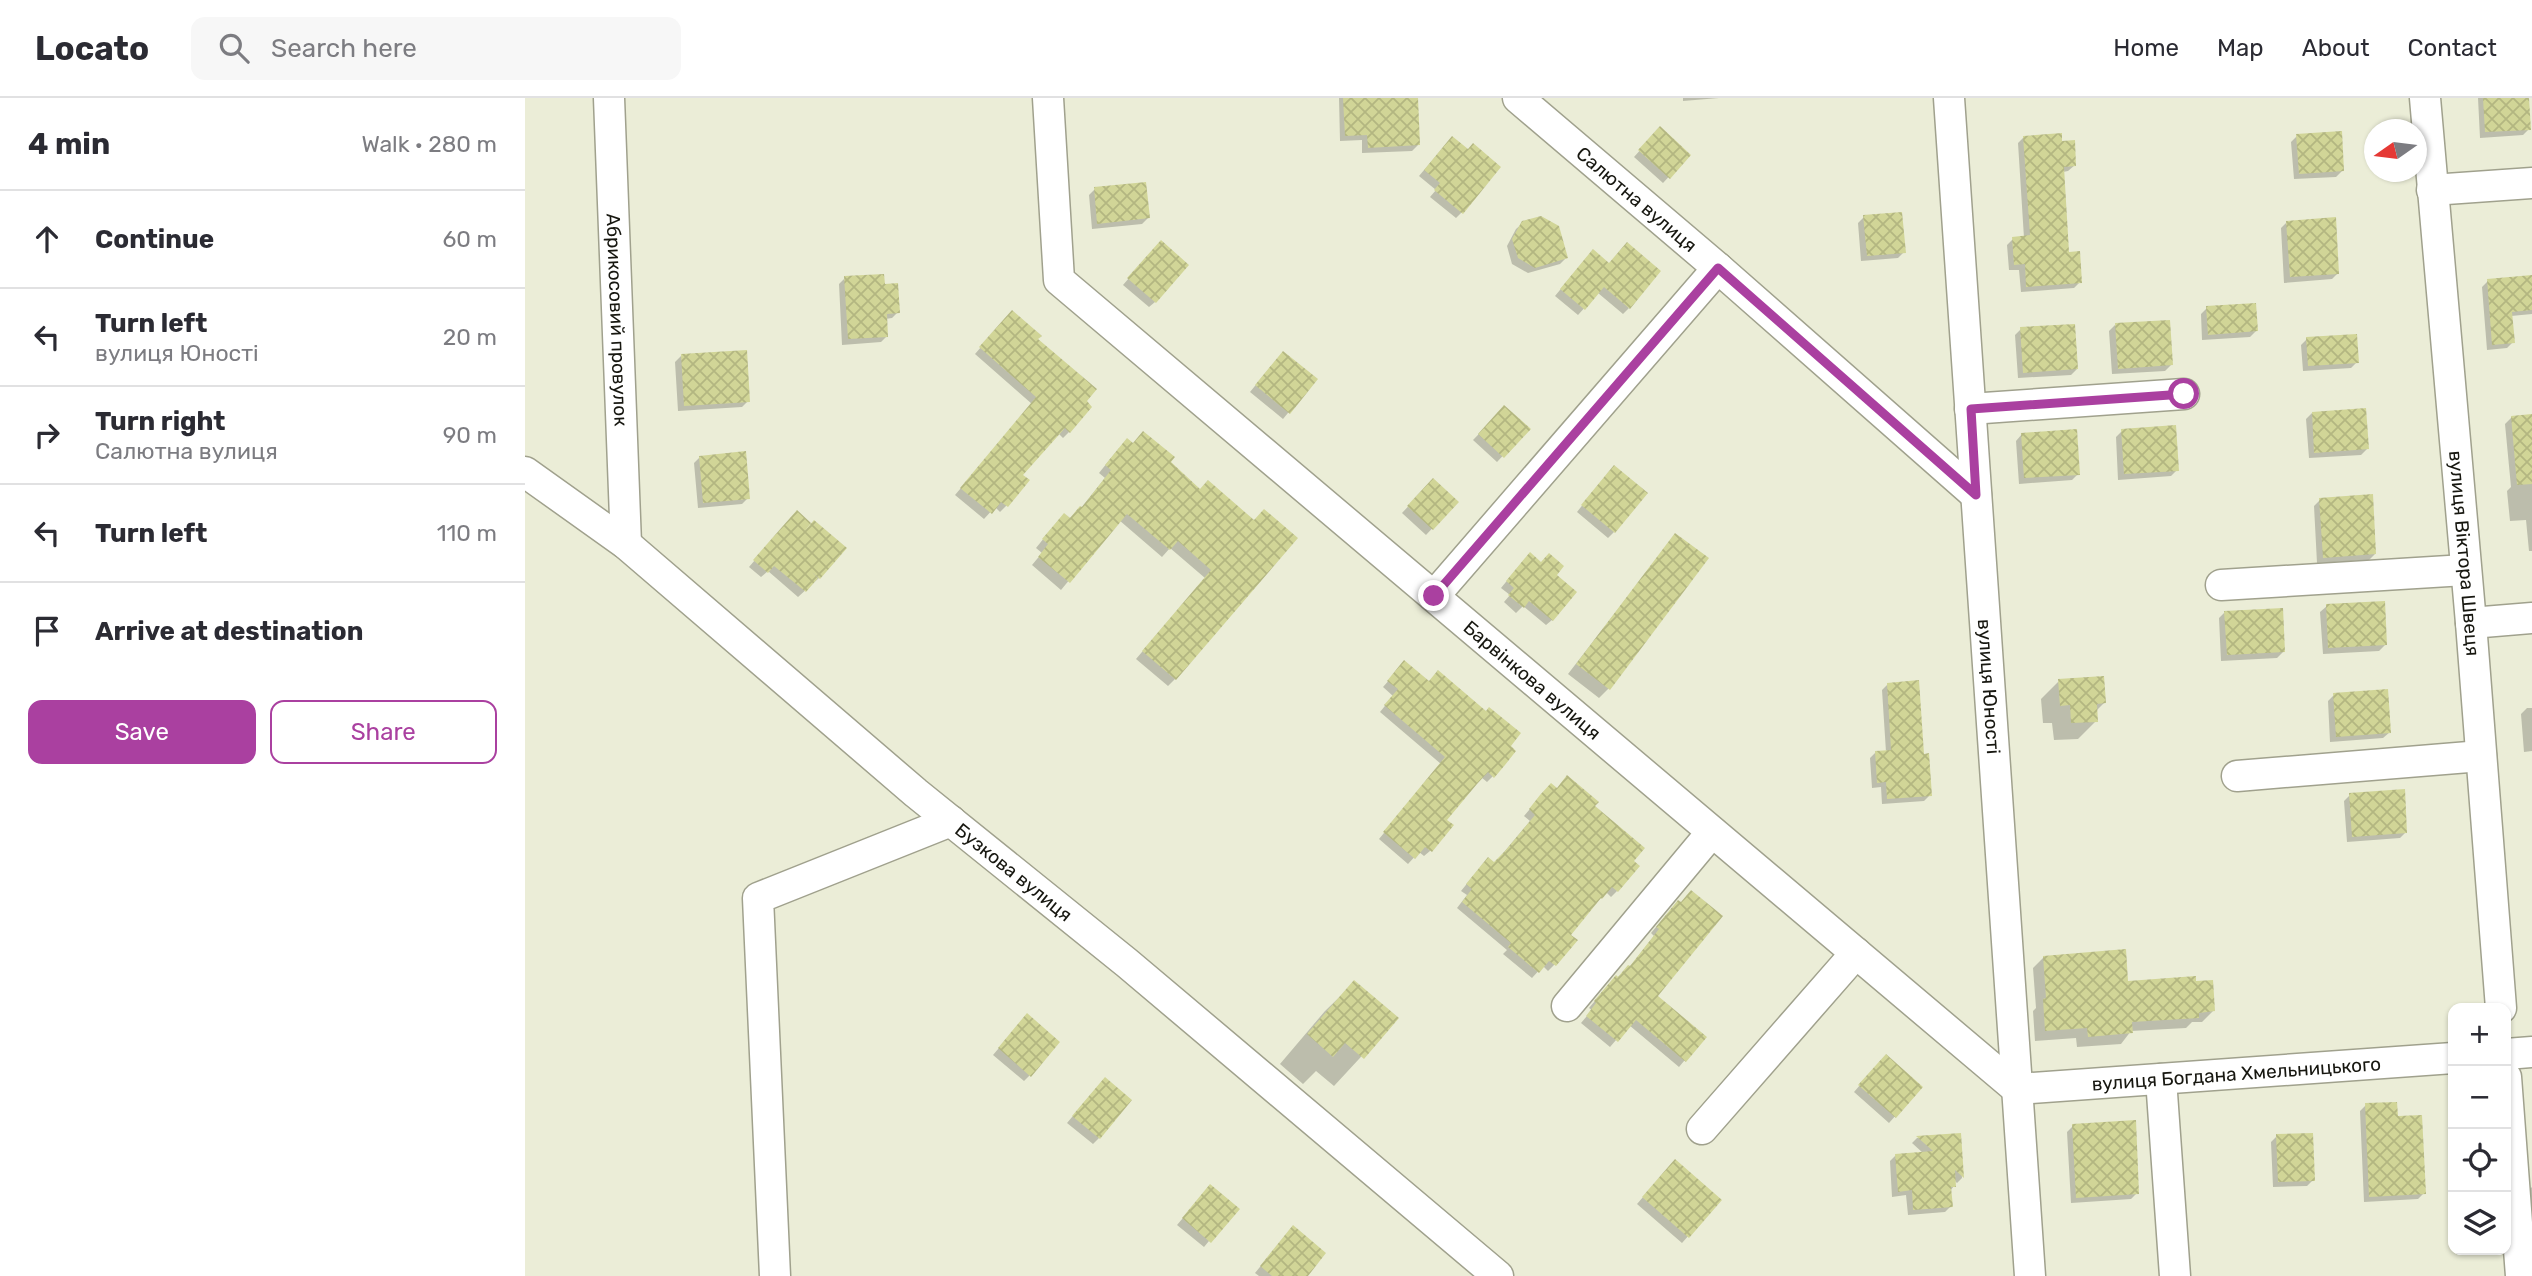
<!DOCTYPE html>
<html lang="en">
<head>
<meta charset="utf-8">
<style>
	:root { --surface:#fff; --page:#f7f7f7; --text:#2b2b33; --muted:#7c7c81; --line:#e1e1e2; --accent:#aa40a0 }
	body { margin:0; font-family:Rubik,sans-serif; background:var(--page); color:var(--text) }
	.controls { position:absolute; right:21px; bottom:21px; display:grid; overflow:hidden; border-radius:14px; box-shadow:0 2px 5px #0004 }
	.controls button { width:63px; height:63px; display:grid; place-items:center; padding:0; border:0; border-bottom:2px solid var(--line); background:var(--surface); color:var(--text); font:35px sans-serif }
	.compass { position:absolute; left:1839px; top:21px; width:63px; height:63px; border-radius:50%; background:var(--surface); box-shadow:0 2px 5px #0004; rotate:256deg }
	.stop { position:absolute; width:21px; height:21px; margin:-16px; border:5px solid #aa40a0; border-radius:50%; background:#fff }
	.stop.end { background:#aa40a0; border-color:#fff; box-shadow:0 2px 7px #0008 }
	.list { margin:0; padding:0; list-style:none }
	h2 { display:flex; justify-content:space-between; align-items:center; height:91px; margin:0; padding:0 28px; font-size:30px }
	h2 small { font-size:23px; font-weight:400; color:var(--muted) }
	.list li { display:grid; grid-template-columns:46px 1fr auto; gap:21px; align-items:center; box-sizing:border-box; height:98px; padding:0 28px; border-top:2px solid var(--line) }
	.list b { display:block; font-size:26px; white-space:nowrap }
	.list p { margin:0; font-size:23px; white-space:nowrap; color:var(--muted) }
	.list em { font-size:23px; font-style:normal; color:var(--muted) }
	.actions { display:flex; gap:14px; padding:21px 28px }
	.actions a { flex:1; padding:16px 0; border:2px solid var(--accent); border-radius:14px; text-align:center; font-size:24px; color:var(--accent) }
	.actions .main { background:var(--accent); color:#fff }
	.icon { flex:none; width:38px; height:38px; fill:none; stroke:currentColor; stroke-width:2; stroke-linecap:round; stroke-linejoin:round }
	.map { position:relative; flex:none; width:2007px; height:1178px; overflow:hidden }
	header { display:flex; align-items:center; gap:42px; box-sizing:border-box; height:98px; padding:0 35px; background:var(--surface); border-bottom:2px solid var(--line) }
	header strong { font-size:33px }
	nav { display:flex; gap:38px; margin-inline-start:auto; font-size:24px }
	.search { width:490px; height:63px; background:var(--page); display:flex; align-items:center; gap:18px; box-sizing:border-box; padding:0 24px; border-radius:14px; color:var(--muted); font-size:26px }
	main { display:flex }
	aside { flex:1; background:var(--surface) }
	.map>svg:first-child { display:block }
	.shadow { fill:#0003 }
	.building { fill:url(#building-cross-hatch) }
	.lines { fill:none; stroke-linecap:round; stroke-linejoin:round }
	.minor-casing { stroke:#a0a18d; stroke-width:33 }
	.minor { stroke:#fff; stroke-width:30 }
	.route { stroke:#aa40a0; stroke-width:9 }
	.labels { text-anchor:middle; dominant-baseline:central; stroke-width:5; stroke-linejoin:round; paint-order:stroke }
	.street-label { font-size:19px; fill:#171710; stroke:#ebedd7 }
</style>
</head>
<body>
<header>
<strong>Locato</strong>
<div class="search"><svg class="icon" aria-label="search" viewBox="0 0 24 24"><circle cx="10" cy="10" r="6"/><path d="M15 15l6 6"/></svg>Search here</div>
<nav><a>Home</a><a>Map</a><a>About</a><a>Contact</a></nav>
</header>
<main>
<aside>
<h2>4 min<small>Walk · 280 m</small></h2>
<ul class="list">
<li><svg class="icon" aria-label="ahead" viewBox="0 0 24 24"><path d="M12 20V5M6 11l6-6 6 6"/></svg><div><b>Continue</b></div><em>60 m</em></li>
<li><svg class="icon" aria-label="left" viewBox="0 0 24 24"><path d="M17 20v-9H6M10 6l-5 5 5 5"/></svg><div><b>Turn left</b><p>вулиця Юності</p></div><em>20 m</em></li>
<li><svg class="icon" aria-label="right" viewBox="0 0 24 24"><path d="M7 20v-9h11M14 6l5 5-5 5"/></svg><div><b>Turn right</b><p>Салютна вулиця</p></div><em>90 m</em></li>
<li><svg class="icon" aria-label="left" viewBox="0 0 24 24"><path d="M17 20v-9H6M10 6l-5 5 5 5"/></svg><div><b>Turn left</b></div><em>110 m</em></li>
<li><svg class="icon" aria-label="arrive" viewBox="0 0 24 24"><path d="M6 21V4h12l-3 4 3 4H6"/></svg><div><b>Arrive at destination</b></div></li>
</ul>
<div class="actions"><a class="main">Save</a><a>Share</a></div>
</aside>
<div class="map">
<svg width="2007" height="1178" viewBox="0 0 2007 1178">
	<defs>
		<pattern id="building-cross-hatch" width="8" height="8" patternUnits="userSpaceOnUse" patternTransform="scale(1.75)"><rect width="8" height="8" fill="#d1d597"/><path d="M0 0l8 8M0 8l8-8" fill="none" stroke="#b3b681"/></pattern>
	</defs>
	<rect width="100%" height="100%" fill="#ebedd7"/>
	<path class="shadow" d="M814,0h77l2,47 -6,6 -50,2v-13l-22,1z
		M1158,0h36l-36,3z
		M1953,0h49l2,31 -6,6 -43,3z
		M1135,30l29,27 -26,28 -29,-26z
		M1772,38l45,35 -6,6 -42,2 -3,-37z
		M1499,39l37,6 14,22 -7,6 -5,1 5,82 12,28 -6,6 -53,4 -2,-22h-10l-2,-25 6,-6 11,-1 -6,-95z
		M921,46l16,68 -6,6 -26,-21 6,-7 -17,-14z
		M570,91l53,29 -6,6 -50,5 -3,-34z
		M1339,119l40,35 -6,6 -37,3 -3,-38z
		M1762,124l51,51 -6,6 -48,4 -3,-55z
		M998,125l43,35 -6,6 -32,9 -16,-9 -5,-18 9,-17z
		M630,150v54l-6,5 -26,-22z
		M1062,159l42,51 -6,6 -25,-21 -20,22 -23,-19z
		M2007,179v37l-21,2 2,26 -6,6 -20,2 -5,-63 6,-6z
		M320,180l38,8 15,26 -6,6 -7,1 2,17 -6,6 -39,3 -3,-61z
		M1682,210l49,23 -6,6 -48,3 -1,-26z
		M481,220l30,22 33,92 -6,6 -5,-5 -37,43 6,5 -21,25 -6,6 -5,-5 -11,12 -29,-24 77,-91 -57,-50z
		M1590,227l56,40 -6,6 -53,3 -3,-43z
		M1496,231l56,40 -6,6 -53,3 -3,-43z
		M1782,241l50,23 -6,6 -48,3 -2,-26z
		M156,258l67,45 -6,6 -64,4 -3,-49z
		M752,261l38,21 -32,39 -33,-27z
		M980,309l23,22 -31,33 -24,-22z
		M1787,315l55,36 -6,6 -52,3 -3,-39z
		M2007,318v135h-3l-3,-31 -16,1 -3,-30 4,-4 -6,-63 6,-6z
		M1597,333l55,39 -6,6 -53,4 -2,-43z
		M1497,336l56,40 -6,6 -53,4 -3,-43z
		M594,350l49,14 32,29 53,31 -78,157 -7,7 -32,-27 69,-81 -35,-30 -8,9 -43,-37 -58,70 -29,-25 10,-12 -6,-5 21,-26 12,-3 12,-11 24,-30 -6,-5z
		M175,359l48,41 -6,6 -44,4 -4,-45z
		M1083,375l6,59 -6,6 -31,-26z
		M908,382l24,22 -31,33 -24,-22z
		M1795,402l55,54 -6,6 -52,3 -3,-57z
		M266,420l15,12 13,48 -21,19 -30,-26 -7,6 -12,-10z
		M1150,437l-66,153 -10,10 -31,-24z
		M999,462l31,15 -3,45 -6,5 -23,-19 -7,7 -12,-11 6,-7 -9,-7z
		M1802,508l58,39 -6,6 -56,3 -3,-42z
		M1700,514l58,40 -6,6 -56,3 -2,-43z
		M874,571l86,44 8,63 -6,6 -6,-5 -36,43 -15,31 -6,5 -5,-4 -11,12 -29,-25 62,-75 -61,-52 13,-16 -10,-9z
		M1534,583l45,22 -8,8v10l-18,18 -24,1 -2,-17h-9l-2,-24z
		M1363,586l35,72 7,39 -6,6 -42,3 -1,-17 -9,1 -2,-30 6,-6h10l-4,-62z
		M1809,597l56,37 -7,6 -53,4 -2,-41z
		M2002,610h5v43l-8,1 -3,-38z
		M1825,697l56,37 -6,6 -53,4 -3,-41z
		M1010,705l57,4 40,54 -15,30 -6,6 -5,-5 -11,12 -26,31 6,5 -21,25 -6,6 -5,-5 -11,12 -29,-24 4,-4 -50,-42 10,-13 -6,-4 21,-26 12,-1 36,-43 -6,-5z
		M1147,810l-17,88 49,41 -25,30 -50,-42 -19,22 -29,-24 11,-13 -3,-2 21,-25 19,-15 25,-32 -3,-3z
		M1519,859l83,25h68l18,29 -11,11h-10l-6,6 -55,3 -10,13 -44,3 -1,-9 -41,3 -2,-30 3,-3 -3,-40z
		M829,885l42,36 -62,67 -18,-15 -13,13 -23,-20 45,-53z
		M496,924l9,53 -6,6 -31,-26z
		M1355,964l41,25 -32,36 -35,-31z
		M574,987v53l-6,6 -26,-21z
		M1841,1007l30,13 28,75 -6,6 -54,3 -4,-91z
		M1548,1028l64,67 -6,6 -60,4 -4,-71z
		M1434,1037l3,43 -5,5 -3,-3v6l-4,5 1,15 -6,6 -37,3 -2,-20 -14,2 -2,-36 6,-6 27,-2 -11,-10 5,-5z
		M1752,1038l36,44 -6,6 -34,1 -2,-45z
		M1144,1069l51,33 -38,43 -45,-39z
		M2007,1089v40l-5,-35z
		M680,1094l4,49 -5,6 -27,-22z
		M762,1136l18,42h-46l-4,-3z"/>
	<path class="building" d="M818,0h75l2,47 -52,3 -1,-13 -22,1z
		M1958,0h46l2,32 -46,2z
		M1135,28l31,29 -21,24 -32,-29z
		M1817,33l2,40 -45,3 -3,-40z
		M1537,35v8l13,-1 1,26 -12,1 5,85 11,-1 2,32 -56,4 -1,-23 -11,1 -2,-28 18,-2 -7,-99z
		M927,38l16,13 5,-6 28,24 -38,47 -29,-24 6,-7 -16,-13z
		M621,84l4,36 -53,6 -3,-37z
		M1377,114l4,41 -39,3 -4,-41z
		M1016,118l18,10 9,32 -33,10 -17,-10 -6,-19 10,-18z
		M1811,119l3,57 -49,3 -4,-56z
		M636,142l28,25 -33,38 -29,-25z
		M1102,144l34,29 -31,38 -26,-22 -19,23 -25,-21 33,-40 16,14z
		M359,176l1,10 13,-1 2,30 -13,1 1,23 -40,2 -4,-63z
		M2007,177v35l-20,2 3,31 -23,2 -5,-66z
		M1731,205l2,28 -50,4 -2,-29z
		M487,212l30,26 -4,3 59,50 -10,12 5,6 -22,26 -5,-5 -42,47 7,5 -22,27 -7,-5 -9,12 -32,-26 76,-91 -57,-50z
		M1645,222l3,45 -55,4 -3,-46z
		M1550,226l3,45 -55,4 -3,-46z
		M1832,236l2,29 -51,3 -2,-29z
		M222,252l3,52 -66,4 -3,-52z
		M758,253l35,28 -28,35 -35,-29z
		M979,307l27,24 -27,29 -26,-24z
		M1841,310l3,41 -55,4 -2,-41z
		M2007,316v70l-15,1 -6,-69z
		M1651,327l3,46 -55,3 -3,-45z
		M1552,331l3,46 -56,3 -3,-45z
		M618,333l32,26 -4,5 29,27 8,-9 46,40 10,-11 34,29 -122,142 -34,-29 69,-81 -33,-29 -8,9 -43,-36 -57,69 -32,-26 10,-13 -6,-5 12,-14 10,-12 6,5 10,-12 2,1 29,-37 -6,-5 22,-27 6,5z
		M221,353l4,48 -47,4 -4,-47z
		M1089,367l34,28 -33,40 -34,-28z
		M908,380l26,24 -26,28 -26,-24z
		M1848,396l3,60 -53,4 -4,-60z
		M272,412l14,13 -8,10 11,-13 33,28 -27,31 -8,-7 6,6 -12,14 -32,-26 -6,7 -15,-13z
		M1150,435l34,25 -99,132 -34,-26z
		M1005,454l11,10 8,-9 15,13 -7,9 20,17 -24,29 -24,-20 -5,7 -16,-13 6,-7 -8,-7z
		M1860,503l2,44 -59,3 -2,-44z
		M1758,510l2,44 -58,3 -3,-44z
		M879,562l25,21 9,-11 48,41 3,-4 32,26 -10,13 5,5 -11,14 -11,13 -6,-6 -11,12 -30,36 7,5 -22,27 -7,-5 -10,12 -32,-27 62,-75 -61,-52 14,-16 -11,-8z
		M1579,578l2,27 -9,1 1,18 -27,1 -1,-18 -10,1 -2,-27z
		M1394,582l5,74 5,-1 3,43 -45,3 -1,-17 -9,1 -2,-32 16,-1 -4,-67z
		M1863,591l3,44 -55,4 -3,-44z
		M1042,677l32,27 -4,4 50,42 -11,13 6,5 -22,26 -6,-5 -10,12 -1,-1 -30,37 7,5 -22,26 -7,-5 -10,12 -31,-26 3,-4 -49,-41 10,-13 -6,-5 22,-27 6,5 11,-11 30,-36 -6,-6 11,-14 11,-12 6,5z
		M1880,691l2,44 -55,4 -3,-44z
		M1166,792l32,26 -65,80 49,41 -21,25 -50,-42 -18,22 -32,-26 10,-13 -2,-2 22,-26 2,2 10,-12 2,1 29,-37 -3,-2 22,-27 3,2z
		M1601,851l2,32 68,-5v5l17,-1 2,31 -16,2v5l-67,4 1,11 -45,4 -1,-9 -42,3 -2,-32 3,-1 -3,-42z
		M829,882l45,38 -35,41 -19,-16 -12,14 -26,-23z
		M502,915l33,29 -29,35 -33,-29z
		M1361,956l37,33 -27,31 -38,-33z
		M580,979l27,23 -32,39 -28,-23z
		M1872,1004l1,14 24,-1 4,79 -57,3 -4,-94z
		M1611,1022l3,74 -63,4 -4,-74z
		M1436,1035l3,45 -9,-8 1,17h-5l2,20 -40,3 -1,-20 -14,2 -3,-38 38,-3 -17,-15z
		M1788,1035l2,48 -37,1 -2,-48z
		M1150,1061l47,41 -33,38 -47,-41z
		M685,1086l30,25 -29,34 -29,-25z
		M768,1127l33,28 -18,23h-36l-12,-10z"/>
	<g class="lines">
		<g class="minor-casing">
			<g id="minor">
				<path id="s1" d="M84,0l17,446"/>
				<path id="s2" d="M523,0l11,182 958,809 436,-31"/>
				<path id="s3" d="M993,0l200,170 258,227"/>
				<path id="s4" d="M1424,0l81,1178"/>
				<path id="s5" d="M1900,0l46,525 30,385"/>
				<path d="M1907,92l100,-7"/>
				<path d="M1445,311l214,-15"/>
				<path id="s6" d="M0,374l101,72 290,249 211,170 371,313"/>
				<path d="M1696,487l244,-15"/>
				<path d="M909,498l284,-328"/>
				<path d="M1946,525l61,-5"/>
				<path d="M1712,678l244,-20"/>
				<path d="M1042,908l145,-174"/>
				<path d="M1981,956l26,-2"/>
				<path d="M1981,979l15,199"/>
				<path d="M1636,981l14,197"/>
				<path d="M1177,1031l154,-176"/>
				<path d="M250,1178l-17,-378 193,-77"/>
			</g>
		</g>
		<use href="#minor" class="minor"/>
	</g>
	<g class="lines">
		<path class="route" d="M909,498l284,-328 258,227 -5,-86 213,-15"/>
	</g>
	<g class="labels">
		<g class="street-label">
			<text stroke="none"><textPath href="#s3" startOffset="156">Салютна вулиця</textPath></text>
			<text stroke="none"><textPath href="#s1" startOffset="222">Абрикосовий провулок</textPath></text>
			<text stroke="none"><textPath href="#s5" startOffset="457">вулиця Віктора Швеця</textPath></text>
			<text stroke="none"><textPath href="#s2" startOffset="802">Барвінкова вулиця</textPath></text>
			<text stroke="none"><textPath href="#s4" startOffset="590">вулиця Юності</textPath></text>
			<text stroke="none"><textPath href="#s6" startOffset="632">Бузкова вулиця</textPath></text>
			<text stroke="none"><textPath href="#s2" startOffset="1656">вулиця Богдана Хмельницького</textPath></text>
		</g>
	</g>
</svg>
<div class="controls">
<button>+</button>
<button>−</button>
<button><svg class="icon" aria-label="locate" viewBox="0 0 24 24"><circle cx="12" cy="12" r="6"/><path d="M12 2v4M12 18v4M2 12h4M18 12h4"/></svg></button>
<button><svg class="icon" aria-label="layers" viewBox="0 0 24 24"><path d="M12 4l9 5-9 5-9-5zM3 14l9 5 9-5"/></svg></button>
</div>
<svg class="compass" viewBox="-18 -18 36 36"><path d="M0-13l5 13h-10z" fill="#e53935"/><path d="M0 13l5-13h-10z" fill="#7c7c81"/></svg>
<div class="stop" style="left:1659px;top:296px"></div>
<div class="stop end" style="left:909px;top:498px"></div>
</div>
</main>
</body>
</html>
